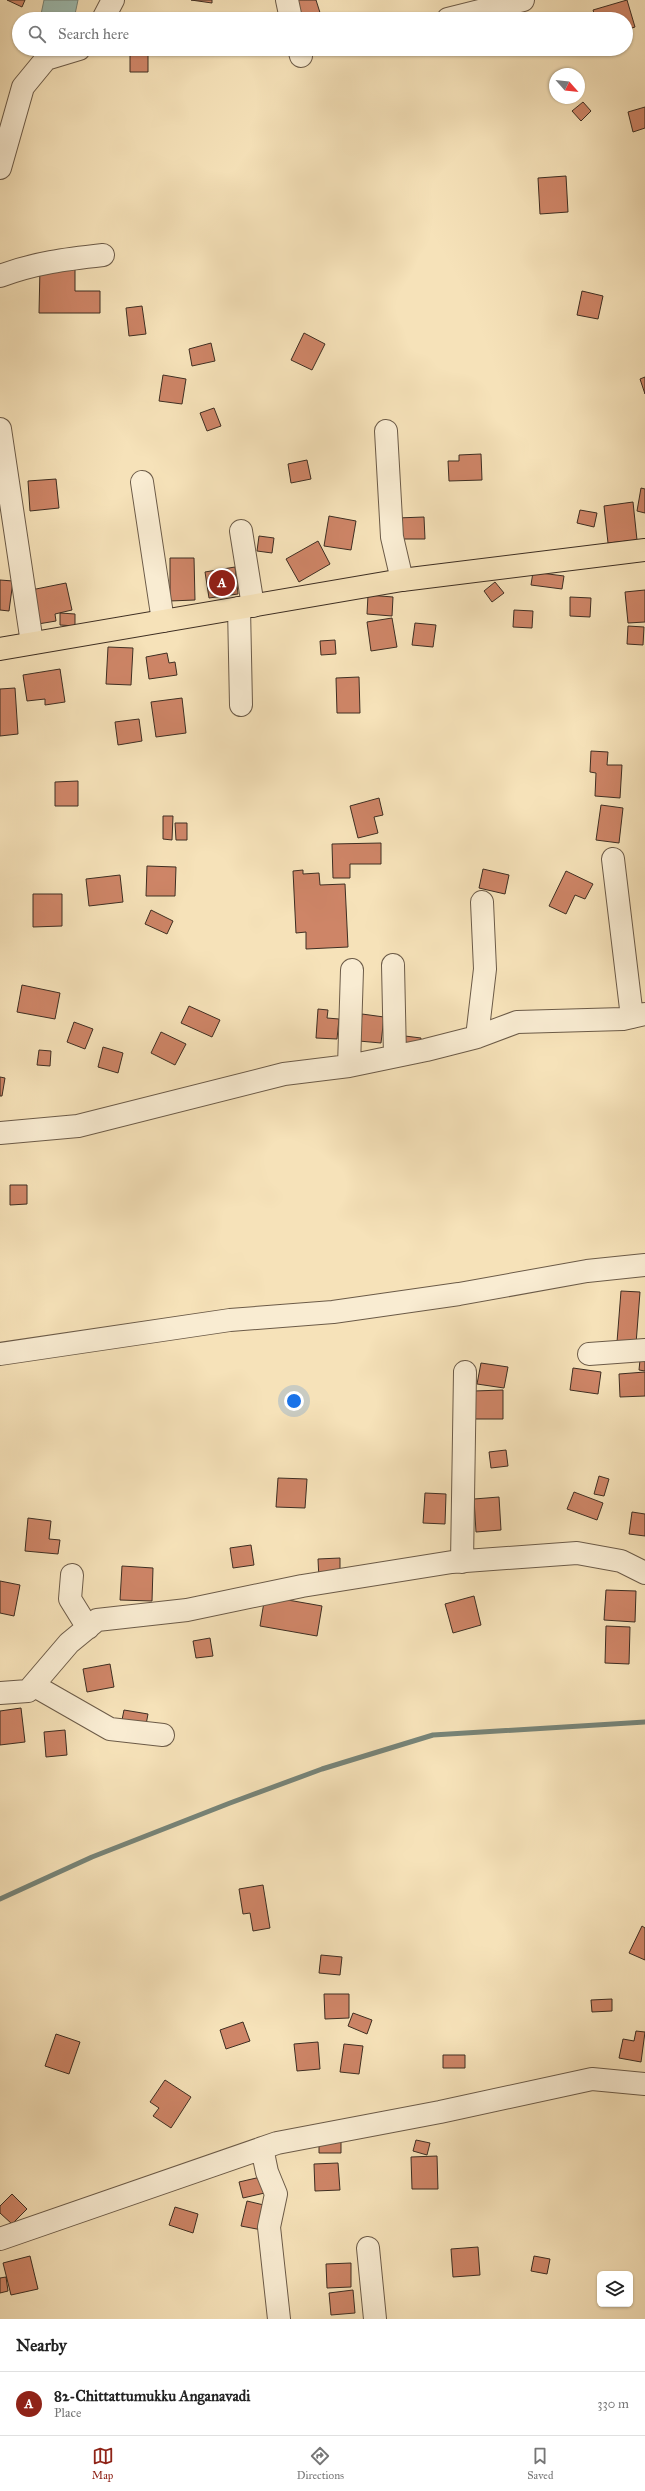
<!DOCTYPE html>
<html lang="en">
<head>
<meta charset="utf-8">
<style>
	:root { --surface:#fff; --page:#f6f6f6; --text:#222; --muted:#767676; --line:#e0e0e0; --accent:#8f2418 }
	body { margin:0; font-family:"IM FELL Great Primer",serif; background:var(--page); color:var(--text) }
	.controls { position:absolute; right:12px; bottom:12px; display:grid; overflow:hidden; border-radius:6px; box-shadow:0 1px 3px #0004 }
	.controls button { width:36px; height:36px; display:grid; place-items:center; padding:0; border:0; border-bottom:1px solid var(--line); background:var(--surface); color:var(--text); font:20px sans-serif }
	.compass { position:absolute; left:549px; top:68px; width:36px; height:36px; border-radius:50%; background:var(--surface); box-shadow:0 1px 3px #0004; rotate:117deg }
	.you { position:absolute; left:294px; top:1401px; width:14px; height:14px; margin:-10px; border:3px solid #fff; border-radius:50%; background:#1a73e8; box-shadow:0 0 0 6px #1a73e833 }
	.badge { display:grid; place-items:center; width:26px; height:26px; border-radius:50%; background:var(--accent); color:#fff; font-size:13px; font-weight:700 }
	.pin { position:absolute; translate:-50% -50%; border:2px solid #fff; box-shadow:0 1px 4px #0006 }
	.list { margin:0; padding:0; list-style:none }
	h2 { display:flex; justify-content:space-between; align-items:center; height:52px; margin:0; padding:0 16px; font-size:17px }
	h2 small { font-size:13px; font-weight:400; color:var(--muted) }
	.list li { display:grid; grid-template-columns:26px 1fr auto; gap:12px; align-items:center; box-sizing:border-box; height:64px; padding:0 16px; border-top:1px solid var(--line) }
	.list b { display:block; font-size:15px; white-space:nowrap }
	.list p { margin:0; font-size:13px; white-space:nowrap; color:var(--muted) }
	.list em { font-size:13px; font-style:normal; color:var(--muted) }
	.icon { flex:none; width:22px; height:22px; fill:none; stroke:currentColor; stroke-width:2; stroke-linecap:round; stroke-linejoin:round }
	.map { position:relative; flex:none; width:645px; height:2319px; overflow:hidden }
	.search { position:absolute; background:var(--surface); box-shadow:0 1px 3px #0004; left:12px; right:12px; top:12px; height:44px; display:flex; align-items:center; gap:10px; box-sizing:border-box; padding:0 14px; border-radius:22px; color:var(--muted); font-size:15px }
	.sheet { height:116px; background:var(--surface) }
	nav { display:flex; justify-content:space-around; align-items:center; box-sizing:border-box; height:56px; border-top:1px solid var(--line); background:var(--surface); font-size:11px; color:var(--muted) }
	nav a { display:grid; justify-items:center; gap:2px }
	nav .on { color:var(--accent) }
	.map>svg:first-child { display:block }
	.water { fill:#9dbdb2; stroke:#778478 }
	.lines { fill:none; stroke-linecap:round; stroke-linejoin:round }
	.stream { stroke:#778478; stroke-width:5 }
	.building { fill:#ce8567; stroke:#3e2e22 }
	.minor-casing { stroke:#6c5b48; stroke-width:24 }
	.major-casing { stroke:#3e2e22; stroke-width:24 }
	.minor { stroke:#f9ecd2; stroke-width:22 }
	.major { stroke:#f6e2b9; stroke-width:22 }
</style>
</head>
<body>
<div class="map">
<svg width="645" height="2319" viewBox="0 0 645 2319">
	<rect width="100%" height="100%" fill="#f6e2b9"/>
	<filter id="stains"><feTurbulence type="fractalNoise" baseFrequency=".005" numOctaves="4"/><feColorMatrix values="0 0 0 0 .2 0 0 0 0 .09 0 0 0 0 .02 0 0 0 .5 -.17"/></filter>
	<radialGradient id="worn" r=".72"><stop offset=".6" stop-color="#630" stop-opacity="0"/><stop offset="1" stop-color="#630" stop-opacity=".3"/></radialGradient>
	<path class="water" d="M44,0h34l-4,19h-34z"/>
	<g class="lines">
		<path class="stream" d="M0,1899l92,-42 138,-54 92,-34 111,-34 212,-13"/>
	</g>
	<path class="building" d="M7,0h18l-3,7z
		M191,0h21v3z
		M292,0h24l6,19h-25z
		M627,0l8,27 -9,3v-11h-30l-3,-9z
		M130,49h18v23h-18z
		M583,102l8,9 -10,10 -9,-10z
		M645,107v21l-12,4 -5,-20z
		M566,176l2,36 -28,2 -2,-36z
		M40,268l35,1v22h25v22h-61z
		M582,291l21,5 -5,23 -21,-4z
		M142,306l4,28 -17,2 -3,-28z
		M304,333l21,11 -13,26 -21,-10z
		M211,343l4,18 -23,5 -3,-17z
		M163,375l23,4 -4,25 -23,-3z
		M645,377v17l-5,-15z
		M214,408l7,18 -14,5 -7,-18z
		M481,454l1,26 -33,1 -1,-20h11v-6z
		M307,460l4,19 -20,4 -3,-19z
		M56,479l3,29 -29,3 -2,-30z
		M641,488l4,1v24l-8,-2z
		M633,502l4,38 -29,3 -4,-37z
		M580,510l17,3 -3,14 -17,-4z
		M329,516l27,5 -5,29 -27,-4z
		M424,517l1,22h-27l-1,-21z
		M259,536l15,2 -2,15 -15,-2z
		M318,541l12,23 -31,18 -13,-23z
		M170,558h24l1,42 -25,1z
		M235,567l3,27 -29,4 -4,-26z
		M533,572l31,4 -2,13 -31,-4z
		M0,580l13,1 -4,30 -9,-1z
		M495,582l9,11 -12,9 -8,-11z
		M66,583l6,27 -17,4 1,7 -18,3 -7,-34z
		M645,590v32l-17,1 -3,-31z
		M368,595l25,2 -1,19 -25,-2z
		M570,597l21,1 -1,19 -20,-1z
		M514,610l19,1 -1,17 -19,-1z
		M60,613l15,1v12l-15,-1z
		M392,618l5,29 -26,4 -4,-29z
		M415,623l21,2 -3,22 -21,-2z
		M628,626l16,1 -1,18 -16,-1z
		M335,640l1,14 -15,1 -1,-14z
		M108,647l25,1 -2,37 -25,-1z
		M167,653l2,10 6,-1 2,13 -28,4 -3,-22z
		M60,669l5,33 -20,3v-6l-18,2 -4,-26z
		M359,677l1,36h-23l-1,-35z
		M15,688l3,46 -18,2v-47z
		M182,698l4,35 -30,4 -5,-35z
		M139,719l3,22 -24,4 -3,-23z
		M591,751l17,1 -1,13h15l-2,33 -25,-2 1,-23 -6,-1z
		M78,781v25h-23v-24z
		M379,798l4,17 -9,2 4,16 -20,5 -8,-32z
		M601,805l22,3 -4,35 -23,-3z
		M163,816h10l-1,24 -9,-1z
		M175,823h12v17h-11z
		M381,843v21h-31v14h-17l-1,-34z
		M147,866l29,1 -1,29h-29z
		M483,869l26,6 -4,19 -26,-6z
		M303,870v4l16,-1 1,12 25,-1 3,63 -42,2v-17l-10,1 -3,-62z
		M566,871l27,13 -8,15 -10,-4 -9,19 -17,-8z
		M120,875l3,27 -34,4 -3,-27z
		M33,894h29v32l-29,1z
		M151,910l22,11 -6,13 -22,-10z
		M22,985l38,8 -5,26 -38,-7z
		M189,1006l31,14 -8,17 -31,-14z
		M318,1009l10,1 -1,8 12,1 -2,20 -21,-1z
		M362,1014l22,3 -3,26 -22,-2z
		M74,1022l19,7 -8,20 -18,-7z
		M161,1032l25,12 -11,21 -24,-12z
		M405,1036l16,2 -1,10 -15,-1z
		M103,1047l20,6 -5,20 -20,-6z
		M39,1050l12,1 -1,15 -13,-1z
		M0,1077l5,1 -3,18h-2z
		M10,1185h17v19l-17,1z
		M621,1291l19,1 -4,52 -19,-2z
		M640,1360h5v11l-6,-1z
		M481,1363l27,4 -4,21 -27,-4z
		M573,1368l28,4 -3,22 -28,-4z
		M645,1372v24l-25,1 -1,-23z
		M503,1390v29h-28l-1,-28z
		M506,1450l2,16 -17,2 -2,-16z
		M599,1476l10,3 -5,17 -10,-2z
		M278,1478l29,1 -2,29 -29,-1z
		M574,1492l29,11 -6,17 -30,-11z
		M425,1493l21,1 -1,30 -22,-1z
		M499,1497l2,33 -25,2 -2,-33z
		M632,1512l13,2v22l-16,-2z
		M28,1518l23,3 -2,18 11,1 -2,14 -33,-3z
		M251,1545l3,20 -21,3 -3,-20z
		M340,1558v22h-21l-1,-21z
		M122,1566l31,2 -1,33 -32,-1z
		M0,1581l20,4 -6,31 -14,-3z
		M606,1590l30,1 -1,31 -31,-2z
		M265,1596l57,10 -5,30 -57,-10z
		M474,1596l7,29 -28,8 -8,-29z
		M606,1626l24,1 -1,37 -24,-1z
		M210,1638l3,18 -17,2 -3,-17z
		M110,1664l4,23 -27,5 -4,-23z
		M21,1708l4,34 -25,3v-34z
		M124,1710l24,4 -3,16 -24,-5z
		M65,1730l2,25 -21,2 -2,-25z
		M263,1885l7,43 -17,3 -3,-18 -7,1 -4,-25z
		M642,1926l3,2v32l-16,-7z
		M321,1955l21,2 -2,18 -21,-2z
		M324,1994h25v24l-24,1z
		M612,1999v12l-20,1 -1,-12z
		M353,2013l19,7 -5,14 -19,-8z
		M243,2022l7,19 -24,8 -6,-19z
		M636,2031l9,1 -4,30 -22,-4 4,-19 11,2z
		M56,2034l24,8 -11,32 -24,-8z
		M318,2042l2,27 -23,2 -3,-27z
		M344,2044l19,2 -4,28 -19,-2z
		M443,2055h22v13h-22z
		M165,2080l26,17 -20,31 -18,-12 6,-8 -9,-6z
		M319,2139h22v14h-22z
		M416,2140l14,3 -3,12 -14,-4z
		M437,2156l1,33h-26l-1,-32z
		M338,2163l2,27 -25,1 -1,-27z
		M265,2176l4,16 -26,6 -4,-16z
		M12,2194l15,15 -15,15 -12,-11v-7z
		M247,2201l21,5 -6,24 -21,-4z
		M175,2207l23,7 -5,19 -24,-8z
		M478,2247l2,28 -27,2 -2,-28z
		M30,2256l8,33 -27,6 -8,-32z
		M534,2256l16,3 -3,15 -16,-3z
		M351,2263v24l-24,1 -1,-24z
		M6,2277l2,14 -8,2v-15z
		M353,2290l2,23 -24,2 -2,-22z"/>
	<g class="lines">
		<g class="minor-casing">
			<path id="minor" d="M287,0l4,19
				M103,19l10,-19
				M448,19l75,-19
				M299,49l2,7
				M0,168l23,-81 23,-28 33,-10
				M0,276c34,-13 67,-17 103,-21
				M0,429l32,214
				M386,431l6,106 10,43
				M142,482l21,139
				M241,531l12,75
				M239,608l2,97
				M613,859l19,158
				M393,965l2,91
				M477,1037l8,-68 -3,-67
				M349,1066l3,-96
				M0,1133l78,-7 206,-52 65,-8 77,-16 51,-13 40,-15 106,-3 22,-5
				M0,1354l230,-34 103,-8 126,-18 128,-23 58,-6
				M589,1354l56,-4
				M462,1562l3,-190
				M72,1575l-2,24 18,29
				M33,1685l77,44 53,6
				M0,1693l28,-2 41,-48 28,-23 90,-10 115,-24 150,-24 125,-9 44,8 24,12
				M262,2148l5,24 9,22 -7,33 10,92
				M0,2239l277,-96 163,-31 152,-33 53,5
				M368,2248l7,71"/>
		</g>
		<g class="major-casing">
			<path id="major" d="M0,649l402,-69 243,-30"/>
		</g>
		<use href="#minor" class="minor"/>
		<use href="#major" class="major"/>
	</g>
	<rect width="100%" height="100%" filter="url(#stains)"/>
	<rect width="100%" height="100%" fill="url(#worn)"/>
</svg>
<div class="controls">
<button><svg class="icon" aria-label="layers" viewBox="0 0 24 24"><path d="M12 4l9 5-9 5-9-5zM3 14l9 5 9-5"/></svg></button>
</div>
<svg class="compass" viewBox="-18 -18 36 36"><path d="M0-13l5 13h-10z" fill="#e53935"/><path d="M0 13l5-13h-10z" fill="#767676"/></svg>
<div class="you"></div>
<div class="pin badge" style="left:222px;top:583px">A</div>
<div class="search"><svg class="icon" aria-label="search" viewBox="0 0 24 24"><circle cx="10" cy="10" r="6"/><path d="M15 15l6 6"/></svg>Search here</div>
</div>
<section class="sheet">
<h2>Nearby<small></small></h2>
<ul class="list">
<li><span class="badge">A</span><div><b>82-Chittattumukku Anganavadi</b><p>Place</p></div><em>330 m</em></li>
</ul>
</section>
<nav>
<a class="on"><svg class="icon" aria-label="map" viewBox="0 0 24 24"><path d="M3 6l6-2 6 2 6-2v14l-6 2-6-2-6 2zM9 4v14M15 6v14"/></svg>Map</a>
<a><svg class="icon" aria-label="directions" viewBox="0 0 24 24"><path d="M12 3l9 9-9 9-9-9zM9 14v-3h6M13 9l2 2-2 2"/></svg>Directions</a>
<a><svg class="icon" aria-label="saved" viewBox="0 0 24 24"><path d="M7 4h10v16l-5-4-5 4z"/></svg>Saved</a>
</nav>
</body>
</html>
